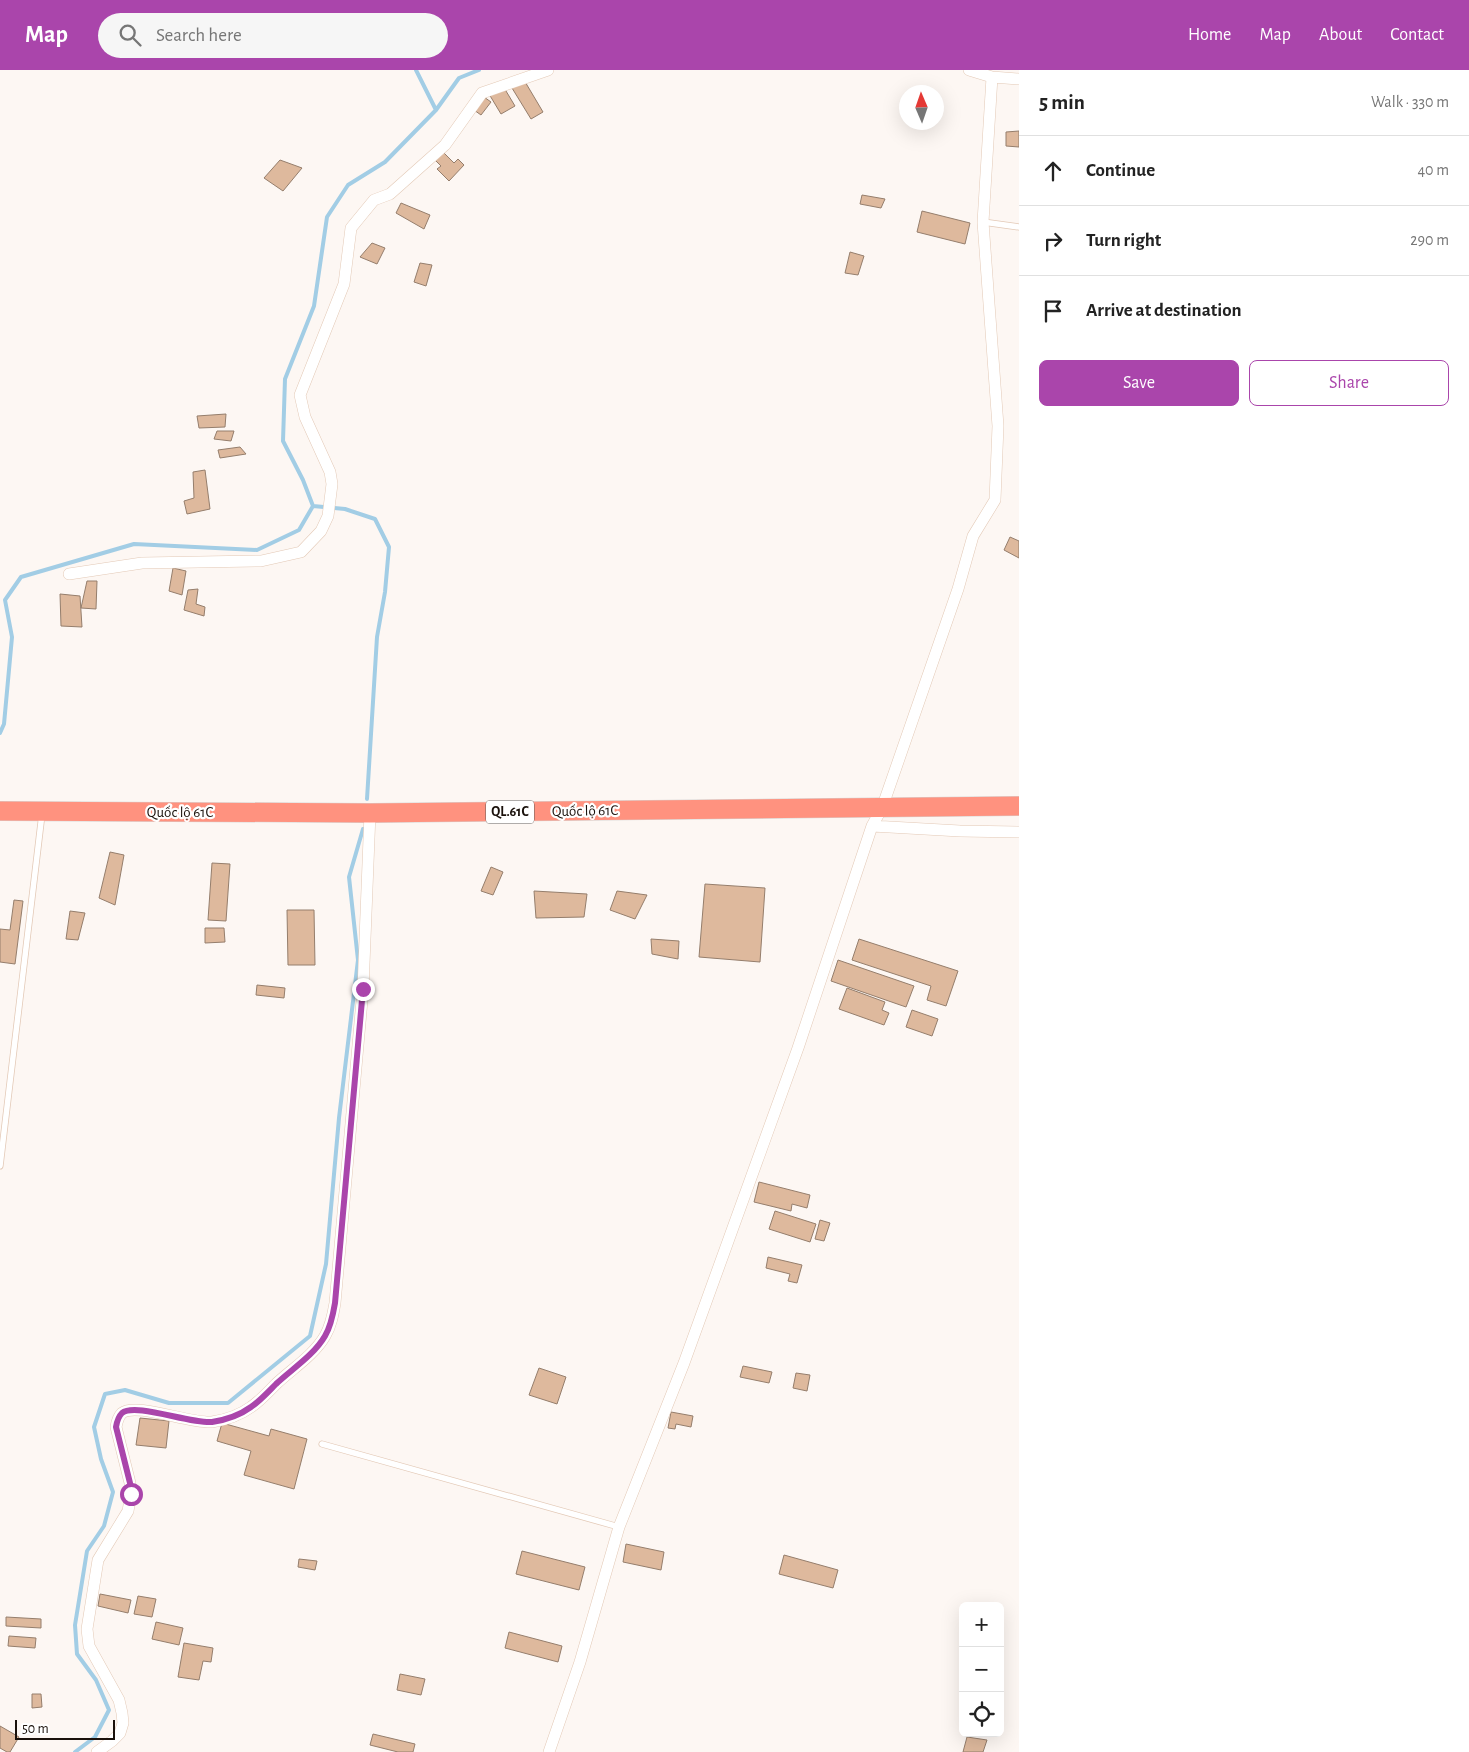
<!DOCTYPE html>
<html lang="en">
<head>
<meta charset="utf-8">
<style>
	:root { --surface:#fff; --page:#f6f6f6; --text:#222; --muted:#767676; --line:#e0e0e0; --accent:#aa45ab }
	body { margin:0; font-family:"Alegreya Sans",sans-serif; background:var(--page); color:var(--text) }
	.controls { position:absolute; right:15px; bottom:15px; display:grid; overflow:hidden; border-radius:8px; box-shadow:0 5px 20px #0002 }
	.controls button { width:45px; height:45px; display:grid; place-items:center; padding:0; border:0; border-bottom:1px solid var(--line); background:var(--surface); color:var(--text); font:25px sans-serif }
	.compass { position:absolute; left:899px; top:15px; width:45px; height:45px; border-radius:50%; background:var(--surface); box-shadow:0 5px 20px #0002; rotate:358deg }
	.scale { position:absolute; left:15px; bottom:12px; width:100px; box-sizing:border-box; padding-left:5px; border:2px solid #1a110b; border-top:0; font-size:14px; line-height:18px; white-space:nowrap; color:#1a110b; -webkit-text-stroke:4px #fff; paint-order:stroke }
	.stop { position:absolute; width:15px; height:15px; margin:-11px; border:4px solid #aa45ab; border-radius:50%; background:#fff }
	.stop.end { background:#aa45ab; border-color:#fff; box-shadow:0 1px 5px #0008 }
	.list { margin:0; padding:0; list-style:none }
	h2 { display:flex; justify-content:space-between; align-items:center; height:65px; margin:0; padding:0 20px; font-size:21px }
	h2 small { font-size:16px; font-weight:400; color:var(--muted) }
	.list li { display:grid; grid-template-columns:32px 1fr auto; gap:15px; align-items:center; box-sizing:border-box; height:70px; padding:0 20px; border-top:1px solid var(--line) }
	.list b { display:block; font-size:19px; white-space:nowrap }
	.list em { font-size:16px; font-style:normal; color:var(--muted) }
	.actions { display:flex; gap:10px; padding:15px 20px }
	.actions a { flex:1; padding:11px 0; border:1px solid var(--accent); border-radius:8px; text-align:center; font-size:18px; color:var(--accent) }
	.actions .main { background:var(--accent); color:#fff }
	.icon { flex:none; width:28px; height:28px; fill:none; stroke:currentColor; stroke-width:2; stroke-linecap:round; stroke-linejoin:round }
	.map { position:relative; flex:none; width:1019px; height:1682px; overflow:hidden }
	header { display:flex; align-items:center; gap:30px; box-sizing:border-box; height:70px; padding:0 25px; background:var(--accent); color:#fff }
	header strong { font-size:24px }
	nav { display:flex; gap:28px; margin-inline-start:auto; font-size:18px }
	.search { width:350px; height:45px; background:var(--page); display:flex; align-items:center; gap:12px; box-sizing:border-box; padding:0 18px; border-radius:28px; color:var(--muted); font-size:19px }
	main { display:flex }
	aside { flex:1; background:var(--surface) }
	.map>svg:first-child { display:block }
	.lines { fill:none; stroke-linecap:round; stroke-linejoin:round }
	.stream { stroke:#a2cde5; stroke-width:4 }
	.building { fill:#deb99d; stroke:#957e6c }
	.service-casing { stroke:#e3c9b6; stroke-width:7 }
	.minor-casing { stroke:#e3c9b6; stroke-width:12 }
	.trunk-casing { stroke:#d6d4d3; stroke-width:20 }
	.service { stroke:#fff; stroke-width:5.5 }
	.minor { stroke:#fff; stroke-width:11 }
	.trunk { stroke:#ff927f; stroke-width:19 }
	.route { stroke:#aa45ab; stroke-width:6 }
	.labels { text-anchor:middle; dominant-baseline:central; stroke-width:4.5; stroke-linejoin:round; paint-order:stroke }
	.shield { fill:#fff; stroke:#5f5854; stroke-width:1 }
	.shield-label { font-size:14px; font-weight:bold; fill:#1a110b }
	.street-label { font-size:15px; fill:#1a110b; stroke:#fff }
</style>
</head>
<body>
<header>
<strong>Map</strong>
<div class="search"><svg class="icon" aria-label="search" viewBox="0 0 24 24"><circle cx="10" cy="10" r="6"/><path d="M15 15l6 6"/></svg>Search here</div>
<nav><a>Home</a><a>Map</a><a>About</a><a>Contact</a></nav>
</header>
<main>
<div class="map">
<svg width="1019" height="1682" viewBox="0 0 1019 1682">
	<rect width="100%" height="100%" fill="#fdf7f3"/>
	<g class="lines">
		<path class="stream" d="M416,0l20,40
			M313,436l32,3 30,10 14,28 -4,45 -8,45 -10,162
			M0,663l4,-9 8,-87 -7,-37 16,-23 113,-33 123,6 42,-20 14,-24 -10,-26 -20,-39 2,-62 29,-73 13,-89 21,-32 37,-23 51,-52 23,-32 20,-8
			M75,1682l20,-15 14,-27 -13,-30 -19,-26 -2,-29 12,-74 17,-25 9,-34 -12,-33 -7,-32 11,-33 20,-4 44,13h59l82,-67 16,-72 13,-146 19,-158 -9,-83 14,-48"/>
	</g>
	<path class="building" d="M524,10l19,32 -12,7 -19,-31z
		M503,16l12,20 -14,8 -12,-20z
		M484,27l7,5 -10,13 -7,-5z
		M1019,61v16l-13,-1v-14z
		M442,81l12,12 4,-4 6,6 -15,16 -12,-12 4,-3 -7,-7z
		M280,90l22,8 -19,23 -19,-13z
		M862,125l23,4 -4,9 -21,-4z
		M401,133l29,12 -6,14 -28,-16z
		M922,141l48,12 -5,21 -48,-12z
		M372,173l13,5 -8,16 -17,-7z
		M850,182l14,4 -6,19 -13,-2z
		M420,193l12,2 -6,21 -12,-4z
		M226,344l-1,13 -26,1 -2,-12z
		M217,361h17l-3,10 -17,-2z
		M240,377l6,7 -26,4 -2,-8z
		M205,400l5,39 -23,5 -3,-13 10,-3 -1,-26z
		M1010,467l9,4v17l-15,-8z
		M173,498l13,3 -4,24 -13,-4z
		M87,511h10l-1,28 -15,-1z
		M198,519l-2,15 9,3 -1,9 -20,-6 4,-20z
		M60,524l20,2 2,31 -21,-1z
		M110,782l14,3 -9,50 -16,-7z
		M212,793l18,1 -4,57 -18,-1z
		M491,797l12,5 -10,23 -12,-4z
		M705,814l60,4 -5,74 -61,-5z
		M534,821l53,3 -3,23 -48,1z
		M617,821l30,4 -12,24 -25,-9z
		M14,830l9,1 -8,63 -15,-2v-33l10,1z
		M287,840h27l1,55h-27z
		M70,841l15,2 -7,27 -12,-1z
		M205,858h19l1,14 -20,1z
		M651,869l28,2 -1,18 -26,-5z
		M859,869l99,32 -12,35 -19,-6 4,-14 -79,-26z
		M838,890l76,26 -8,21 -75,-26z
		M257,915l28,3 -1,10 -28,-3z
		M847,918l38,14 -3,8 7,3 -5,12 -45,-16z
		M912,940l26,9 -6,17 -26,-9z
		M759,1112l51,13 -3,13 -15,-4 -1,7 -37,-9z
		M775,1141l41,13 -6,18 -41,-13z
		M820,1150l10,3 -6,18 -9,-2z
		M768,1187l34,8 -5,18 -9,-2 2,-7 -24,-6z
		M743,1296l29,6 -3,11 -29,-6z
		M539,1298l27,9 -9,27 -28,-9z
		M796,1303l14,2 -3,16 -14,-3z
		M671,1342l22,4 -2,11 -15,-3 -1,5 -7,-1z
		M140,1348l29,3 -3,27 -30,-3z
		M222,1353l47,13 2,-7 36,10 -13,50 -50,-14 7,-24 -34,-10z
		M626,1474l38,8 -3,18 -38,-8z
		M522,1481l63,16 -6,23 -63,-16z
		M784,1485l54,15 -5,18 -54,-14z
		M299,1489l18,2 -2,9 -17,-3z
		M100,1524l31,6 -3,13 -30,-7z
		M138,1526l18,3 -4,18 -18,-3z
		M6,1547l35,2v9l-35,-2z
		M156,1552l27,6 -4,17 -27,-6z
		M509,1562l53,14 -4,16 -53,-14z
		M9,1566l27,2 -1,10 -27,-2z
		M184,1573l29,5 -2,14 -8,-1 -4,19 -21,-3z
		M400,1604l25,5 -4,16 -24,-5z
		M32,1624h9l1,13 -10,1z
		M0,1656l19,11 -9,15h-3l-7,-4z
		M373,1664l42,10 -2,8h-15l-28,-7z
		M967,1667l20,3 -4,12h-20z"/>
	<g class="lines">
		<g class="service-casing">
			<path id="service" d="M983,152l36,5
				M0,1096l42,-352
				M322,1374l297,83"/>
		</g>
		<g class="minor-casing">
			<path id="minor" d="M969,0l23,7 27,2
				M69,504l73,-11 119,-2 40,-9 20,-21 7,-15 4,-32 -2,-12 -25,-55 -5,-22 44,-111 7,-56 23,-28 16,-6 55,-49 37,-52 66,-23
				M872,756l88,5 59,1
				M97,1682l15,-11 8,-8 3,-10 -1,-10 -3,-13 -30,-54 -2,-17 11,-69 30,-49 3,-17 -1,-11 -14,-56c1,-6 2,-10 6,-14 14,-11 68,11 90,9 13,-2 28,-7 39,-15 9,-6 17,-15 25,-23 16,-15 38,-29 49,-48 6,-10 8,-21 10,-33l28,-314 7,-176
				M549,1682l31,-90 39,-135 65,-164 114,-315 74,-222 10,-18 76,-219 15,-53 22,-36 3,-74 -15,-204 9,-145"/>
		</g>
		<g class="trunk-casing">
			<path id="trunk" d="M0,741l370,2 649,-7"/>
		</g>
		<use href="#service" class="service"/>
		<use href="#minor" class="minor"/>
		<use href="#trunk" class="trunk"/>
	</g>
	<g class="lines">
		<path class="route" d="M131,1424l-1,-11 -14,-56c1,-6 2,-10 6,-14 13,-11 68,11 90,9 13,-2 28,-7 39,-15 9,-6 17,-15 25,-23 16,-15 38,-29 49,-48 6,-10 8,-21 10,-33l28,-314"/>
	</g>
	<g class="labels">
		<rect class="shield" x="486" y="730.5" width="48" height="23" rx="4"/>
		<g class="shield-label">
			<text x="510" y="742">QL.61C</text>
		</g>
		<g class="street-label">
			<text transform="translate(585 741) rotate(-1)">Quốc lộ 61C</text>
			<text x="180" y="742">Quốc lộ 61C</text>
		</g>
	</g>
</svg>
<div class="controls">
<button>+</button>
<button>−</button>
<button><svg class="icon" aria-label="locate" viewBox="0 0 24 24"><circle cx="12" cy="12" r="6"/><path d="M12 2v4M12 18v4M2 12h4M18 12h4"/></svg></button>
</div>
<svg class="compass" viewBox="-18 -18 36 36"><path d="M0-13l5 13h-10z" fill="#e53935"/><path d="M0 13l5-13h-10z" fill="#767676"/></svg>
<div class="scale">50 m</div>
<div class="stop" style="left:131px;top:1424px"></div>
<div class="stop end" style="left:363px;top:919px"></div>
</div>
<aside>
<h2>5 min<small>Walk · 330 m</small></h2>
<ul class="list">
<li><svg class="icon" aria-label="ahead" viewBox="0 0 24 24"><path d="M12 20V5M6 11l6-6 6 6"/></svg><div><b>Continue</b></div><em>40 m</em></li>
<li><svg class="icon" aria-label="right" viewBox="0 0 24 24"><path d="M7 20v-9h11M14 6l5 5-5 5"/></svg><div><b>Turn right</b></div><em>290 m</em></li>
<li><svg class="icon" aria-label="arrive" viewBox="0 0 24 24"><path d="M6 21V4h12l-3 4 3 4H6"/></svg><div><b>Arrive at destination</b></div></li>
</ul>
<div class="actions"><a class="main">Save</a><a>Share</a></div>
</aside>
</main>
</body>
</html>
